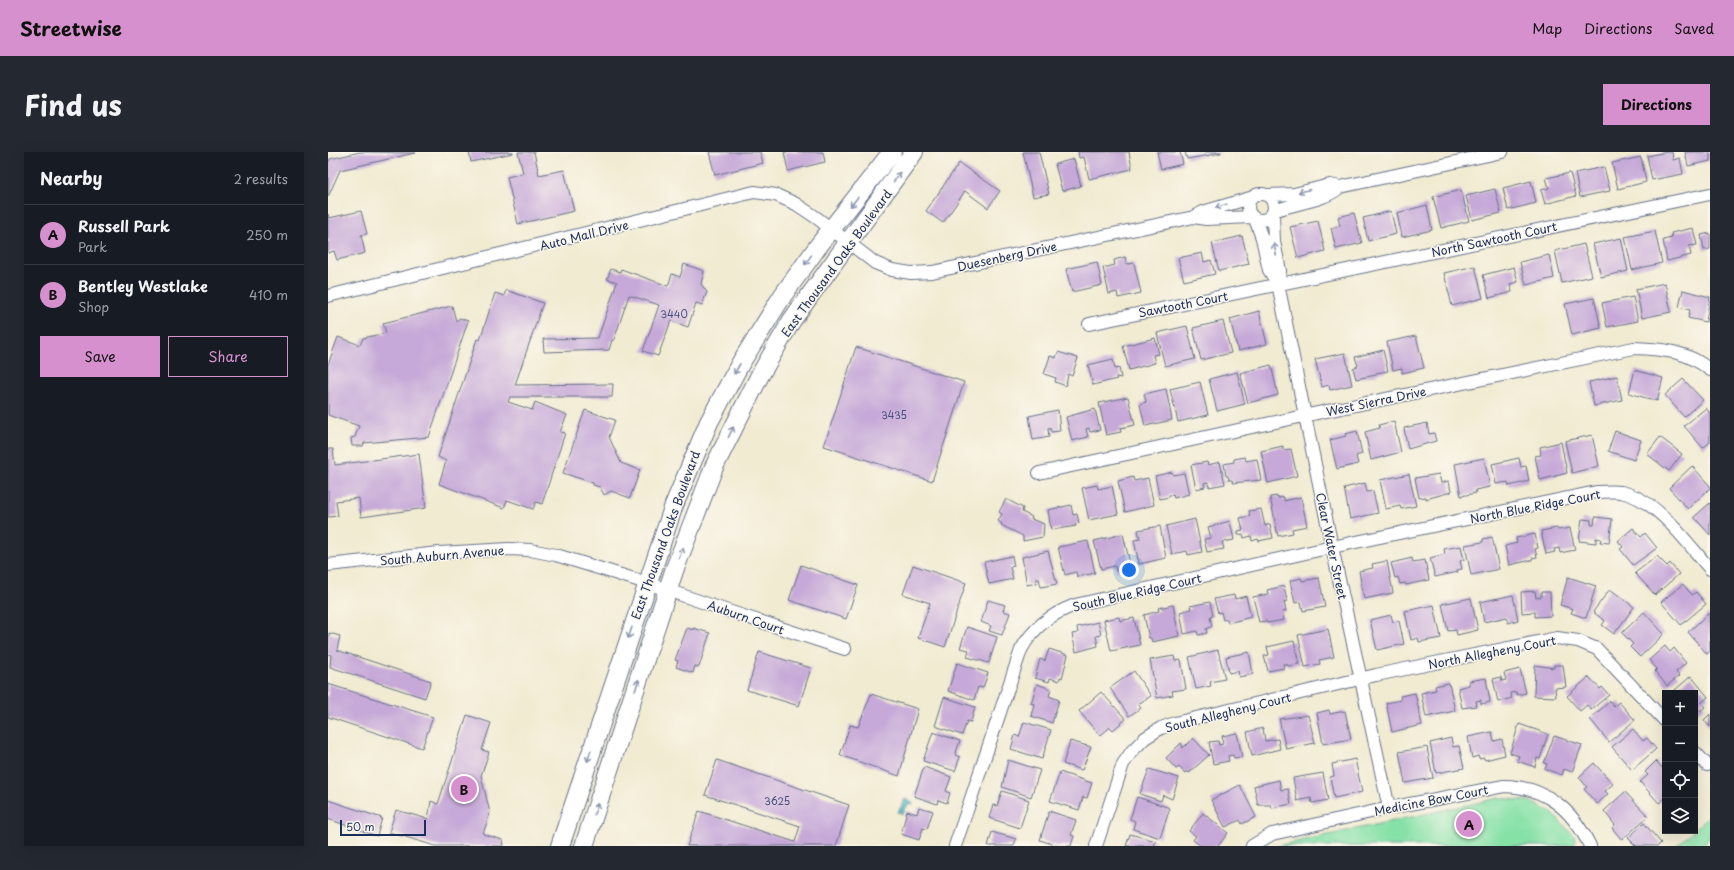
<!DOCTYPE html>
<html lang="en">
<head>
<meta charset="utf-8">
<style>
	:root { --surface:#171b24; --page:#242831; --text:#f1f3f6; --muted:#9ea1a6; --line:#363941; --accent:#d690ce }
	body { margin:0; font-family:"Playpen Sans",sans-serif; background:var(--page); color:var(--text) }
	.controls { position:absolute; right:12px; bottom:12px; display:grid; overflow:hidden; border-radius:0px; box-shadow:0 4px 16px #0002 }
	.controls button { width:36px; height:36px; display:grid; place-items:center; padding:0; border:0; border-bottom:1px solid var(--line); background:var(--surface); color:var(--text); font:20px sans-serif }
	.scale { position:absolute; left:12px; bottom:10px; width:86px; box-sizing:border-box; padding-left:4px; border:2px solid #1b2f5e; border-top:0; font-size:11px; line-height:14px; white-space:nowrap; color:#1b2f5e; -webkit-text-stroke:3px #fbf7ec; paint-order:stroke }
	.you { position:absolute; left:801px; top:418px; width:14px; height:14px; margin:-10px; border:3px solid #fff; border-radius:50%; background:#1a73e8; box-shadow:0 0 0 6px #1a73e833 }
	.badge { display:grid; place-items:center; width:26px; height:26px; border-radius:50%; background:var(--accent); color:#111; font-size:13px; font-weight:700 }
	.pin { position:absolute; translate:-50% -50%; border:2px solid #fff; box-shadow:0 1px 4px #0006 }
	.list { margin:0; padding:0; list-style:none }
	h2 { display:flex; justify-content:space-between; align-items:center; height:52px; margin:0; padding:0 16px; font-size:17px }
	h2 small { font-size:13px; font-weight:400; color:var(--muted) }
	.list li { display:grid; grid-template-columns:26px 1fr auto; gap:12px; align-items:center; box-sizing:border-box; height:60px; padding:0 16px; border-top:1px solid var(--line) }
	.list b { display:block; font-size:15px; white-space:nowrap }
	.list p { margin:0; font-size:13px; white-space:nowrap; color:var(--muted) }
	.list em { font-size:13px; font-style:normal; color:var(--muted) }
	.actions { display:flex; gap:8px; padding:12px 16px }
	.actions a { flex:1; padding:9px 0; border:1px solid var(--accent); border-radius:0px; text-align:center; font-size:14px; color:var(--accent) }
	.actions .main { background:var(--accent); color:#111 }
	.icon { flex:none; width:22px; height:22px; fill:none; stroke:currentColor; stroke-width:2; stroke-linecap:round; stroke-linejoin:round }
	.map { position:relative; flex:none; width:1382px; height:694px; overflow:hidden; border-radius:0px }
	header { display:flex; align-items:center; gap:24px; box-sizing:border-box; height:56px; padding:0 20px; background:var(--accent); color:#111 }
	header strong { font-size:19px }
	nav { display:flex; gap:22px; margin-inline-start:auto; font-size:14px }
	.intro { display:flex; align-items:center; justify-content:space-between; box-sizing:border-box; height:96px; padding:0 24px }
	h1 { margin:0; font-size:28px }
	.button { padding:10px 18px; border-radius:0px; background:var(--accent); color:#111; font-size:14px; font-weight:700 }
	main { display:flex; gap:24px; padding:0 24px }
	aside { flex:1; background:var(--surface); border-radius:0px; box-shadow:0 4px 16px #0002 }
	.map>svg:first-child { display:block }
	.green { fill:#86e1a7; stroke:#508882 }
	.water { fill:#3baab9; stroke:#2b6c8c }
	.building { fill:#c6a9d8 }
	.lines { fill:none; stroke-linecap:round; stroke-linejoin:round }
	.minor-casing { stroke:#667187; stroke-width:14 }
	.primary-casing { stroke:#667187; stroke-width:20 }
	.minor { stroke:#fff; stroke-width:12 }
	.primary { stroke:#fff; stroke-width:18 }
	.oneway { stroke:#8d97ae }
	.labels { text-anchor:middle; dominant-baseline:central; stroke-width:3; stroke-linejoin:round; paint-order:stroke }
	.number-label { font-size:10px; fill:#464e7c }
	.street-label { font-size:12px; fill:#1b2f5e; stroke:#fbf7ec }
</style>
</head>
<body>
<header>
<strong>Streetwise</strong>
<nav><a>Map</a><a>Directions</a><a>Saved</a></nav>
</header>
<div class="intro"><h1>Find us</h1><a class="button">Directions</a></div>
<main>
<aside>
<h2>Nearby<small>2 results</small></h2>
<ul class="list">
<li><span class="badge">A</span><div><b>Russell Park</b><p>Park</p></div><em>250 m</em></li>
<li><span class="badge">B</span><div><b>Bentley Westlake</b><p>Shop</p></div><em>410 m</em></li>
</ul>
<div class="actions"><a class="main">Save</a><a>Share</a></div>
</aside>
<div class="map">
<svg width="1382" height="694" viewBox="0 0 1382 694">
	<rect width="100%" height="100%" fill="#fbf7ec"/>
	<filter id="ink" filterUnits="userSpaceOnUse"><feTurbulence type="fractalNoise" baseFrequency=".025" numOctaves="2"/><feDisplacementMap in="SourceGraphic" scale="8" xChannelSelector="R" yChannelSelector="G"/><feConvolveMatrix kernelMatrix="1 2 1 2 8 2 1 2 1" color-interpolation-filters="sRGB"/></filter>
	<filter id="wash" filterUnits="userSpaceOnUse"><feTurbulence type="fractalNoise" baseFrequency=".012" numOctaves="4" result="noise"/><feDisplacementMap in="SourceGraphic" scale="16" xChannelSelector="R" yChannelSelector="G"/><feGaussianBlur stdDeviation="0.9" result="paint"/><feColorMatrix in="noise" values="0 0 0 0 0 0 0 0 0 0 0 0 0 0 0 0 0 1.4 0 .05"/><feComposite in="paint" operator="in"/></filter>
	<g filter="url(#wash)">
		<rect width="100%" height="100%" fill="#f1ebd2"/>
		<path class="green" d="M1171,646l30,3 22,11 24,25 -1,9h-297z
			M1382,663v23l-9,8h-25l17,-15h2v-2z"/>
		<path class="water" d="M577,647l6,2 2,3 -6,2 -4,8 -5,-2z"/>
		<g id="blocks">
			<path class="building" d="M32,0l55,1 -75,17 -12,27v-34l2,-4z
				M141,0h44v1l-42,9z
				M190,0h16l5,23 25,-5 10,41 -56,13 -11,-47 16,-4z
				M381,0h51l3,11 -48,12z
				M456,0h39l2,10 -37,9z
				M695,0h16l10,42 -16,3z
				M750,0h51l3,17 -43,10 -5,-22 -5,1z
				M829,0h23l3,12 -22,5z
				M857,0h36v1l-34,6z
				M1339,0h5l1,8 7,-2 3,16 -31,6 -5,-24z
				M1357,0h25v9l-22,5z
				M1313,5l5,25 -28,7 -6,-26z
				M746,7l7,27 -19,5 -7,-27z
				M631,11l41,28 -12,17 -23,-17 -22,32 -17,-12z
				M1276,15l6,24 -30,6 -5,-24z
				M1242,21l6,23 -31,8 -4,-14 8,-2 -3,-10z
				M1203,29l5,22 -28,7 -5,-22z
				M1167,37l6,24 -29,7 -6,-24z
				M1133,38l8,31 -28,7 -8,-31z
				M1099,53l5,25 -30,7 -5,-24z
				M33,59l6,23 -6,1 4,18 -28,7 -3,-9 -6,2v-39l1,4z
				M1063,59l5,23 -28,7 -5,-23z
				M1026,61l8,30 -26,6 -5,-21 9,-2 -2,-9z
				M990,69l7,30 -27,7 -8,-31z
				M1365,76l4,17 -8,1 2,9 -24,6 -4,-21 9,-2 -1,-5z
				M1327,79l7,32 -30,7 -7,-33z
				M1382,81v16l-6,1 -3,-15z
				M914,84l7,28 -30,7 -7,-28z
				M1293,86l7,33 -27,6 -8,-33z
				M1256,92l8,32 -30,7 -7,-32z
				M874,101l2,9 7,-2 4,14 -31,7 -6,-23z
				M1221,103l5,23 -28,7 -6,-23z
				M797,105l2,7 7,-1 7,30 -23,5 -1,-6 -8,2 -6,-26 12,-3 -1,-5z
				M769,110l5,23 -30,7 -6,-23z
				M356,112l20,7 -3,13 6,8 -5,13 -6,-2 -8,24 -17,-6 -13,35 -15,-5 16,-46 -30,-10 -15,45h-2l-3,10 -65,2 -1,-13 55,-1 19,-56 -10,-3 4,-10 9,3 1,-3 47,17 4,-12 8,3z
				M1147,114l8,32 -31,8 -8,-33z
				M1186,115l4,15 -8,2 2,8 -23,6 -6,-23z
				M1337,131l6,29 -29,6 -6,-29z
				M178,138l37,13 -28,82 98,-1 -1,13h-102l-2,5 24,8 3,-8 32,13 -7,17 5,1 -23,71 -6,-2 -3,7 -26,-9 -3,8 -65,-24 7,-23 -8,-4 39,-118 3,1 15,-47 9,3z
				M1355,138l27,7 -4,25 -18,-4 2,-8 -11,-3z
				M1305,145l5,24 -31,6 -5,-24z
				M1266,146l7,30 -29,7 -7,-31z
				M124,154l4,15 4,-3 8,3 -39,116 -65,6 -1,3h-11l-1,-8 4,-1 4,-11 -31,-11v-50l10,-28 22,8 3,-7 23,-5 -3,-10z
				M931,159l8,33 -29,7 -8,-32z
				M895,169l8,32 -30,7 -8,-32z
				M859,174l8,33 -30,7 -8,-33z
				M1088,184l8,32 -22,5v-5l-9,2 -6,-28z
				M827,186l4,16 -6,1 2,8 -26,7 -6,-24z
				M528,195l108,35 -32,99 -108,-35z
				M1055,198l5,21 -12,2v2l-20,4 -3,-11 5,-2 -3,-9z
				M730,200l20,6 -6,18 -4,-2 -2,12 -11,-4 1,-4 -12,-4 6,-18 6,2z
				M1017,201l7,32 -22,5 -1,-5 -7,2 -7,-28z
				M785,207l2,10 4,-1 2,10 -5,-1 1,2 -24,6 -5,-20z
				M943,213l7,30 -30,8 -8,-30z
				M1307,218l28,8 -6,23 -28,-8z
				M909,220l8,32 -28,7 -8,-32z
				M1289,224l5,24 -28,6 -5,-24z
				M1355,227l20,21 -19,17 -19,-22z
				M872,230l8,33 -30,7 -8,-33z
				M838,237l6,31 -27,6 -5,-22 6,-2 -2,-8z
				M800,245l7,28 -15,3 1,4 -15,3 -7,-32z
				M1378,256l4,5v29l-7,6 -19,-22z
				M767,257l5,21 -10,2 -1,-4 -3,1 2,8 -16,4 -6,-24z
				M257,258l30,10 -6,17 12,26 19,7 -10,28 -19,-7 -7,4 -4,-8 -7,-2v-2l-30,-10z
				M730,258l2,21 -9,1 -1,-4 -2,1 1,8 -16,3 -4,-24z
				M1066,269l7,31 -30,8 -6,-28 15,-4 -1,-3z
				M1099,271l2,11 5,-1 2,8 -28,8 -4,-21z
				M1029,279l5,23 -6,2 2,8 -21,5 -7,-29 16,-4 -1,-2z
				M1287,279l26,9 -7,20 -26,-9z
				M1264,283l7,31 -27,7 -7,-32z
				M1332,285l22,17 -13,17 -22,-17z
				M1233,290l6,31 -27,7 -5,-24 6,-1 -1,-8z
				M955,294v4l8,-1 6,27 -29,7 -7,-32z
				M0,297h5l2,16 84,-11 7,54 -65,9 -2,-19 -23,3 2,15 -10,1z
				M917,305l1,4 11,-2 4,21 -28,3 -1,-3h-3l-1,-4h-2l-2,-12 10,-2v-3z
				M1156,306l6,29 -15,3 1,3 -15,3 -6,-32z
				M1191,306l2,9 5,-1 3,15 -20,5 -1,-4 -12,2 -4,-20z
				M879,310l1,3 12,-3 5,22 -16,3 -1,-5 -4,1 1,4 -9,2 -5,-24z
				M1364,314l18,20v2l-22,21 -19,-21z
				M844,320l1,3 11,-2 5,21 -15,4 -1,-4 -4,1v2l-9,2 -5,-23z
				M1081,322l7,32 -15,3 -1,-3 -14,3 -6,-29z
				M1111,322l2,9 8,-2 2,11 -25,7v-2l-7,1 -4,-20z
				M805,325l1,4 14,-3 6,27 -29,7 -7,-31z
				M1037,331l2,9 6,-1 5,22 -28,6 -6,-31z
				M769,333l1,4 14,-3 6,28 -29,6 -7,-32z
				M950,344v2l6,-1v4l17,-4 6,29 -15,3 1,4 -15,3 -8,-39z
				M678,347l17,9 -1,4 10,5 -1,2 13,5 -1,13 -20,4v-5l-22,-11 1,-1 -4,-3 4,-7 -3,-2z
				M1382,351v32l-16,-18z
				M743,353l2,10 4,-1 2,9 -4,1 1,2 -25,4 -3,-20z
				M933,357l4,17 5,-2 3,14 -14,3 -1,-2 -6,2 -1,-5 -7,2 -1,-4 -5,1v-4l5,-1 -3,-12 10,-2 -1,-5z
				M1267,365l17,2 -3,24 -9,-1 1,-3 -5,-1v5l-17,-2 3,-22 9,1v5h3z
				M867,367l7,33 -14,3 -1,-4 -15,3 -6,-28z
				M902,369l4,19 -12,2 2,7 -17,3 -3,-13 7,-1 -3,-11z
				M832,374l6,32 -27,6 -5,-24 6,-1 -2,-9z
				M1229,376l1,2 12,-2 5,22 -15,3 -1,-5 -5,1 1,3 -9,2 -5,-23z
				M1305,376l8,9 4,-4 12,15 -24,17 -13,-16 3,-2 -5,-6z
				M795,382l8,34 -15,3 -1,-5 -14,3 -7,-28z
				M1207,382l3,14 -3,1 2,8 -5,1v2l-23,5 -4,-19 12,-3 -1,-5z
				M1164,385l7,32 -28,6 -6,-30 18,-3v-3z
				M760,389l7,32 -18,4 -1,-5 -11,3 -7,-28z
				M1133,394l3,14 -4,1 2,8 -5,1 1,2 -23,5 -5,-19 15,-4 -1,-5z
				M720,399l9,33 -16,3 -2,-8h-3l1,4 -10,2 -5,-28z
				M684,404l2,10 -4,1 3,12 -24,5 -5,-22z
				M1329,404l10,10 3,-3 9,11 -24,21 -20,-22z
				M1084,406l1,4 12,-2 4,20 -23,5 -1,-2 -5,1 -2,-7 -3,1 -4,-15z
				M1059,409l6,32 -29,6 -5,-28 14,-3 -1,-4z
				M473,413l57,20 -12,34 -57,-19z
				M585,413l53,18 -21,64 -27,-9 12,-35 -27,-9z
				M1240,425l28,9 -10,32 -15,-5 2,-4 -13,-4z
				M973,426l1,3 17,-3 6,29 -22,4 -2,-9 -6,1 -5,-22z
				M1355,432l9,11 4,-3 10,12 -25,21 -20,-23z
				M956,434l3,15 -3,1 2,9 -4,1 2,8 -17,3 -1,-2 -7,1 -6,-25 15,-3 -1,-4z
				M1282,437l24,18 -20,27 -12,-9 3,-4 -12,-9z
				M1207,439l1,7 5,-1v-5h9l1,24 -16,1v-5l-13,1 -1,-21z
				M906,443l1,4 11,-3 5,21 -23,6 -1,-4 -4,1 -2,-8 -3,1 -4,-14z
				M1185,443l5,25 -10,3 -1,-6 -23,5 -4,-20z
				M1143,446l7,32 -21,5 -1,-5 -8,1 -6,-27z
				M660,448l17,5 -2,6 7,2 -8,22 -13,-4 2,-5 -10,-4z
				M882,450l3,14 -3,1 2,9 -6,3 1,4 -9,2 -1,-4 -13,3 -4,-22 11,-3 -1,-3z
				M845,453l6,31 -27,6 -1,-4h-2l-5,-23 15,-4 -1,-3z
				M1106,453l7,33 -22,4 -1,-4 -7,2 -6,-29z
				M1316,460l20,22 -24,23 -10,-10 3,-3 -11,-11z
				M1381,461l1,38 -3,3 -19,-22z
				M1063,463l2,7 6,-1 5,23 -27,6 -7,-30z
				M791,465l1,4 14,-3 6,27 -29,6 -7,-31z
				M770,470l3,13 -5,1 2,10 -22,6 -4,-18 6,-1 -1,-6z
				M639,475l30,10 -8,26 -22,-6 2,-7 -9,-2z
				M359,476l6,2v-2l17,5 -11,34 -4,-1 -2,7 -17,-6 2,-6 -3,-1z
				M1000,477l6,28 -15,3 1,4 -15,3 -7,-32z
				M1,481l11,3 -3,14 94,31 -6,17 -95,-31 1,-12 -3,-1z
				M966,489l5,23 -11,2 -1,-2h-4l1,4 -16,3 -4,-15 5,-1 -2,-8z
				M1337,494l5,6 4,-4 12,15 -10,9 3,4 -12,10 -12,-15 2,-2 -8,-9z
				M721,497l19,6 -6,23 -2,-1 -1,4 -9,-3 -1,4 -14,-4 5,-19 5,2z
				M890,498l7,29 -15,3 1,4 -15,3 -7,-32z
				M431,500l52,16 -12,38 -52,-16z
				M921,500l4,22 -14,3 -1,-6 -9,2 -3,-16z
				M846,504l1,5 6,-1 5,29 -14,2 1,4 -16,3 -7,-38z
				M629,511l31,10 -5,15 -5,-1 -4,13 -26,-9z
				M1207,513l19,3v-3h9l3,22 -11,1 1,9 -22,-1z
				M1192,517l6,24 -9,2 -1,-3 -6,1 2,5 -14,4 -5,-23 8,-2 1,4 4,-1 -2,-7z
				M806,519l17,25 -13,8 3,4 -12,8 -19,-28z
				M1363,524l17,21 -7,6 4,4 -10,8v-22h-18l-2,-3z
				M1261,525l11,12 2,-2 7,8 -18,15 -4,-5 -7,6 -13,-15z
				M1158,526l4,24 -9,2v-4l-5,1 1,5 -15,2 -4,-20 11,-3v-4z
				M1121,531l6,28 -29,6 -5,-24 15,-3 -1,-4z
				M0,532l105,33 -11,31 -94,-31z
				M709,532l14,5 -2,7 10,4 -7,23 -21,-7 3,-12 -3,-1z
				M773,540l25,27 -13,11 -3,-3 -10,9 -21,-25z
				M1087,541l7,32 -30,7 -6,-29 15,-3 -1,-4z
				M543,542l47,15 -19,67 -59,-21 10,-30 8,2z
				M616,545l31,10 -4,15 -4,-1 -5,14 -27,-9z
				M1282,549l4,5 5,-4 16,18 -26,22 -19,-23z
				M1001,558l1,4 15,-3 6,28 -28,5 -6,-31z
				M1382,562v13l-6,-7z
				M139,563l24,8 -9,27 7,2 -8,24 9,37 -7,21 20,6 1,6h-69l-46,-14 7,-22 32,9 3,-18 7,3z
				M980,563l7,28 -29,6 -7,-30z
				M696,570l27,8 -9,29 -31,-10 4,-14 4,2z
				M1191,572l29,10 -8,25 -3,-1 -2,9 -18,-6 2,-5 -9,-3z
				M935,576l2,13 13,-2 2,10 -28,7 -5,-24z
				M1305,577l10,12 4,-3 9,11 -24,21 -20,-23z
				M605,580l27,9 -5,14 5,2 -5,14 -32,-10z
				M1164,580l2,9 8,-2 3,16 -20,5 -1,-2 -5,1 -1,-3 -6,2 -4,-21z
				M909,581l5,24 -8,1 -1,-3 -5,1 1,5 -16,3 -4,-22 9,-1 1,4 4,-1 -1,-8z
				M1226,584l28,9 -10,27 -8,-3 -2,6 -17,-6 2,-5 -3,-1z
				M865,586l16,17 -20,18 -2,-2 -2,2 -6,-6 -3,2 -10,-11 15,-15 2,5z
				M1123,586l2,9 6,-1 5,22 -28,5 -6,-30z
				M742,589l21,6 -9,23 -19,-6z
				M1099,595l6,31 -28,5 -6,-31z
				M1027,607l7,33 -28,6 -4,-21 4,-1 -2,-12z
				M389,608l132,45 -13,41h-149l12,-35 96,31 5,-16 -95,-31z
				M680,608l32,10 -9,27 -29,-10z
				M1328,609l9,10v27l-6,5 -19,-21 8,-7 -3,-3z
				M1266,611l19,21 -8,7 3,3 -11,10 -13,-15 3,-2 -8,-10z
				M596,615l27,10 -5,14 4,2 -3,10 -9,-3 -1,4 -23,-8z
				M821,617l30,9 -7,21 -9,-4 -2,6 -21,-7z
				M732,620l32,11 -5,15 -4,-1 -4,13 -29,-9z
				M995,621l5,27 -16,3 -1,-5 -14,3 -4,-23z
				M951,628l2,10 7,-1 3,15 -19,4 -1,-3h-13l-4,-19z
				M912,633l16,32 -14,7 -2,-4 -15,7 -14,-27z
				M674,639l27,9 -9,28 -31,-10 4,-13 4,1z
				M1297,640l23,24 -26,24 -10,-12 3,-3 -11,-14z
				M809,645l33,11 -10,30 -27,-9 2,-8 -5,-2z
				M0,648l54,18 -5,18 -49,-17z
				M591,655l14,4 -6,18 -4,-1 -4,12 -18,-6 6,-23 10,3z
				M721,659l27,9 -5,15 3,1 -3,10h-13l-18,-6z
				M875,661l25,20 -10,13h-17l-8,-6 3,-4 -7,-5z
				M1316,671l17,20 -3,3h-22l-8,-8z
				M664,680l24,7 -2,7h-26z
				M802,682l26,7 -2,5h-28z"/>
		</g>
	</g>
	<g filter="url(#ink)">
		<use href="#blocks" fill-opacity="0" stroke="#667187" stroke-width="1"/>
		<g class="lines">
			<g class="minor-casing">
				<path id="minor" d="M920 55a13 13 0 1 1 26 0a13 13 0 1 1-26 0Z
					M940,43l26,-1 36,-9 10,2 162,-35
					M946,59c20,-8 51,-10 66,-24
					M945,62l1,28 6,29 -2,13 54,263 57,261
					M866,65l9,-5 47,-14
					M927,67l7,19 7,32 9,14
					M0,144l426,-104 22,3 20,9 21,14 58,45 17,7 19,3 21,-1 262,-55 12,2 46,-2
					M761,172l621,-130
					M711,321l283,-61 312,-64c28,1 54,3 76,22
					M0,413l111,-12 70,-4 21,1 26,5 91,28 78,27 120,39
					M1367,600l12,13
					M627,694l66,-196c12,-23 30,-36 54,-45l257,-58 264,-55c8,0 17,-1 25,0 36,7 66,51 89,77
					M768,694l27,-82 9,-13 13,-13 16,-10 14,-5 201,-48 181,-37 21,3 19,8 68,72
					M924,694l20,-12 117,-26 115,-22c42,1 68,23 86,60"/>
			</g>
			<g class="primary-casing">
				<path id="primary" d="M232,694l114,-341 35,-83 31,-58 43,-69 36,-50 73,-93
					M256,694l90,-275 40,-104 46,-92 32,-55 122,-168"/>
			</g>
			<use href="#minor" class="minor"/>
			<use href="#primary" class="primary"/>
		</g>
		<defs><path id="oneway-shaft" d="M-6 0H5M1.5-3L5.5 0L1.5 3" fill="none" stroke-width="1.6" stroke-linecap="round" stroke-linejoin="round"/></defs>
		<g class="oneway">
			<use href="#oneway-shaft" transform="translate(569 25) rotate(-55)"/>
			<use href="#oneway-shaft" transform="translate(976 39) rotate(166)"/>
			<use href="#oneway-shaft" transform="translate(526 50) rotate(128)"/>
			<use href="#oneway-shaft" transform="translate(893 54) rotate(162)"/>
			<use href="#oneway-shaft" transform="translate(947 97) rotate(-102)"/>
			<use href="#oneway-shaft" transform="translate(480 108) rotate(125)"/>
			<use href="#oneway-shaft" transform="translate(409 217) rotate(119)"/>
			<use href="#oneway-shaft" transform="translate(403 280) rotate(-64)"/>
			<use href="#oneway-shaft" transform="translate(353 401) rotate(-70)"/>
			<use href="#oneway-shaft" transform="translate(302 481) rotate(109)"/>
			<use href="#oneway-shaft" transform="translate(309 533) rotate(-72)"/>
			<use href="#oneway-shaft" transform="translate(261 604) rotate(108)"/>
			<use href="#oneway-shaft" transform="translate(268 657) rotate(-72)"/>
		</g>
	</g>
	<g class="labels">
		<g class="number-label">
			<text x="346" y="161">3440</text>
			<text x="566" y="262">3435</text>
			<text x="449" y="648">3625</text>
		</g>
		<g class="street-label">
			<text transform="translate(256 83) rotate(-14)">Auto Mall Drive</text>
			<text transform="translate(1166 87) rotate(-12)">North Sawtooth Court</text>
			<text transform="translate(679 104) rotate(-12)">Duesenberg Drive</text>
			<text transform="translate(508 111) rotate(-54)">East Thousand Oaks Boulevard</text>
			<text transform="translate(855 152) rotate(-11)">Sawtooth Court</text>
			<text transform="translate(1048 249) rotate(-12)">West Sierra Drive</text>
			<text transform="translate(1207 354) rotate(-11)">North Blue Ridge Court</text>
			<text transform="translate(337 383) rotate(-70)">East Thousand Oaks Boulevard</text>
			<text transform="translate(1004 394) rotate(78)">Clear Water Street</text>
			<text transform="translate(114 403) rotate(-5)">South Auburn Avenue</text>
			<text transform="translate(809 440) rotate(-13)">South Blue Ridge Court</text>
			<text transform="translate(418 465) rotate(19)">Auburn Court</text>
			<text transform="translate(1164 500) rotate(-11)">North Allegheny Court</text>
			<text transform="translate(900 560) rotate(-14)">South Allegheny Court</text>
			<text transform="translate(1103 648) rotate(-11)">Medicine Bow Court</text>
		</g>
	</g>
</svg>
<div class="controls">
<button>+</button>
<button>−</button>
<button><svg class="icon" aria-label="locate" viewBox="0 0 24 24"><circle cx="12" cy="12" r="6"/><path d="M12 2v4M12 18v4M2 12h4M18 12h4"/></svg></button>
<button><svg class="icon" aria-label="layers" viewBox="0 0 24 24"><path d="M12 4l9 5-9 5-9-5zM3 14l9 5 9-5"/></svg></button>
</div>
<div class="scale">50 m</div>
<div class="you"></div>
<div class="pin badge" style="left:1141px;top:672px">A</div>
<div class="pin badge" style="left:136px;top:637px">B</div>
</div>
</main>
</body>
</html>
